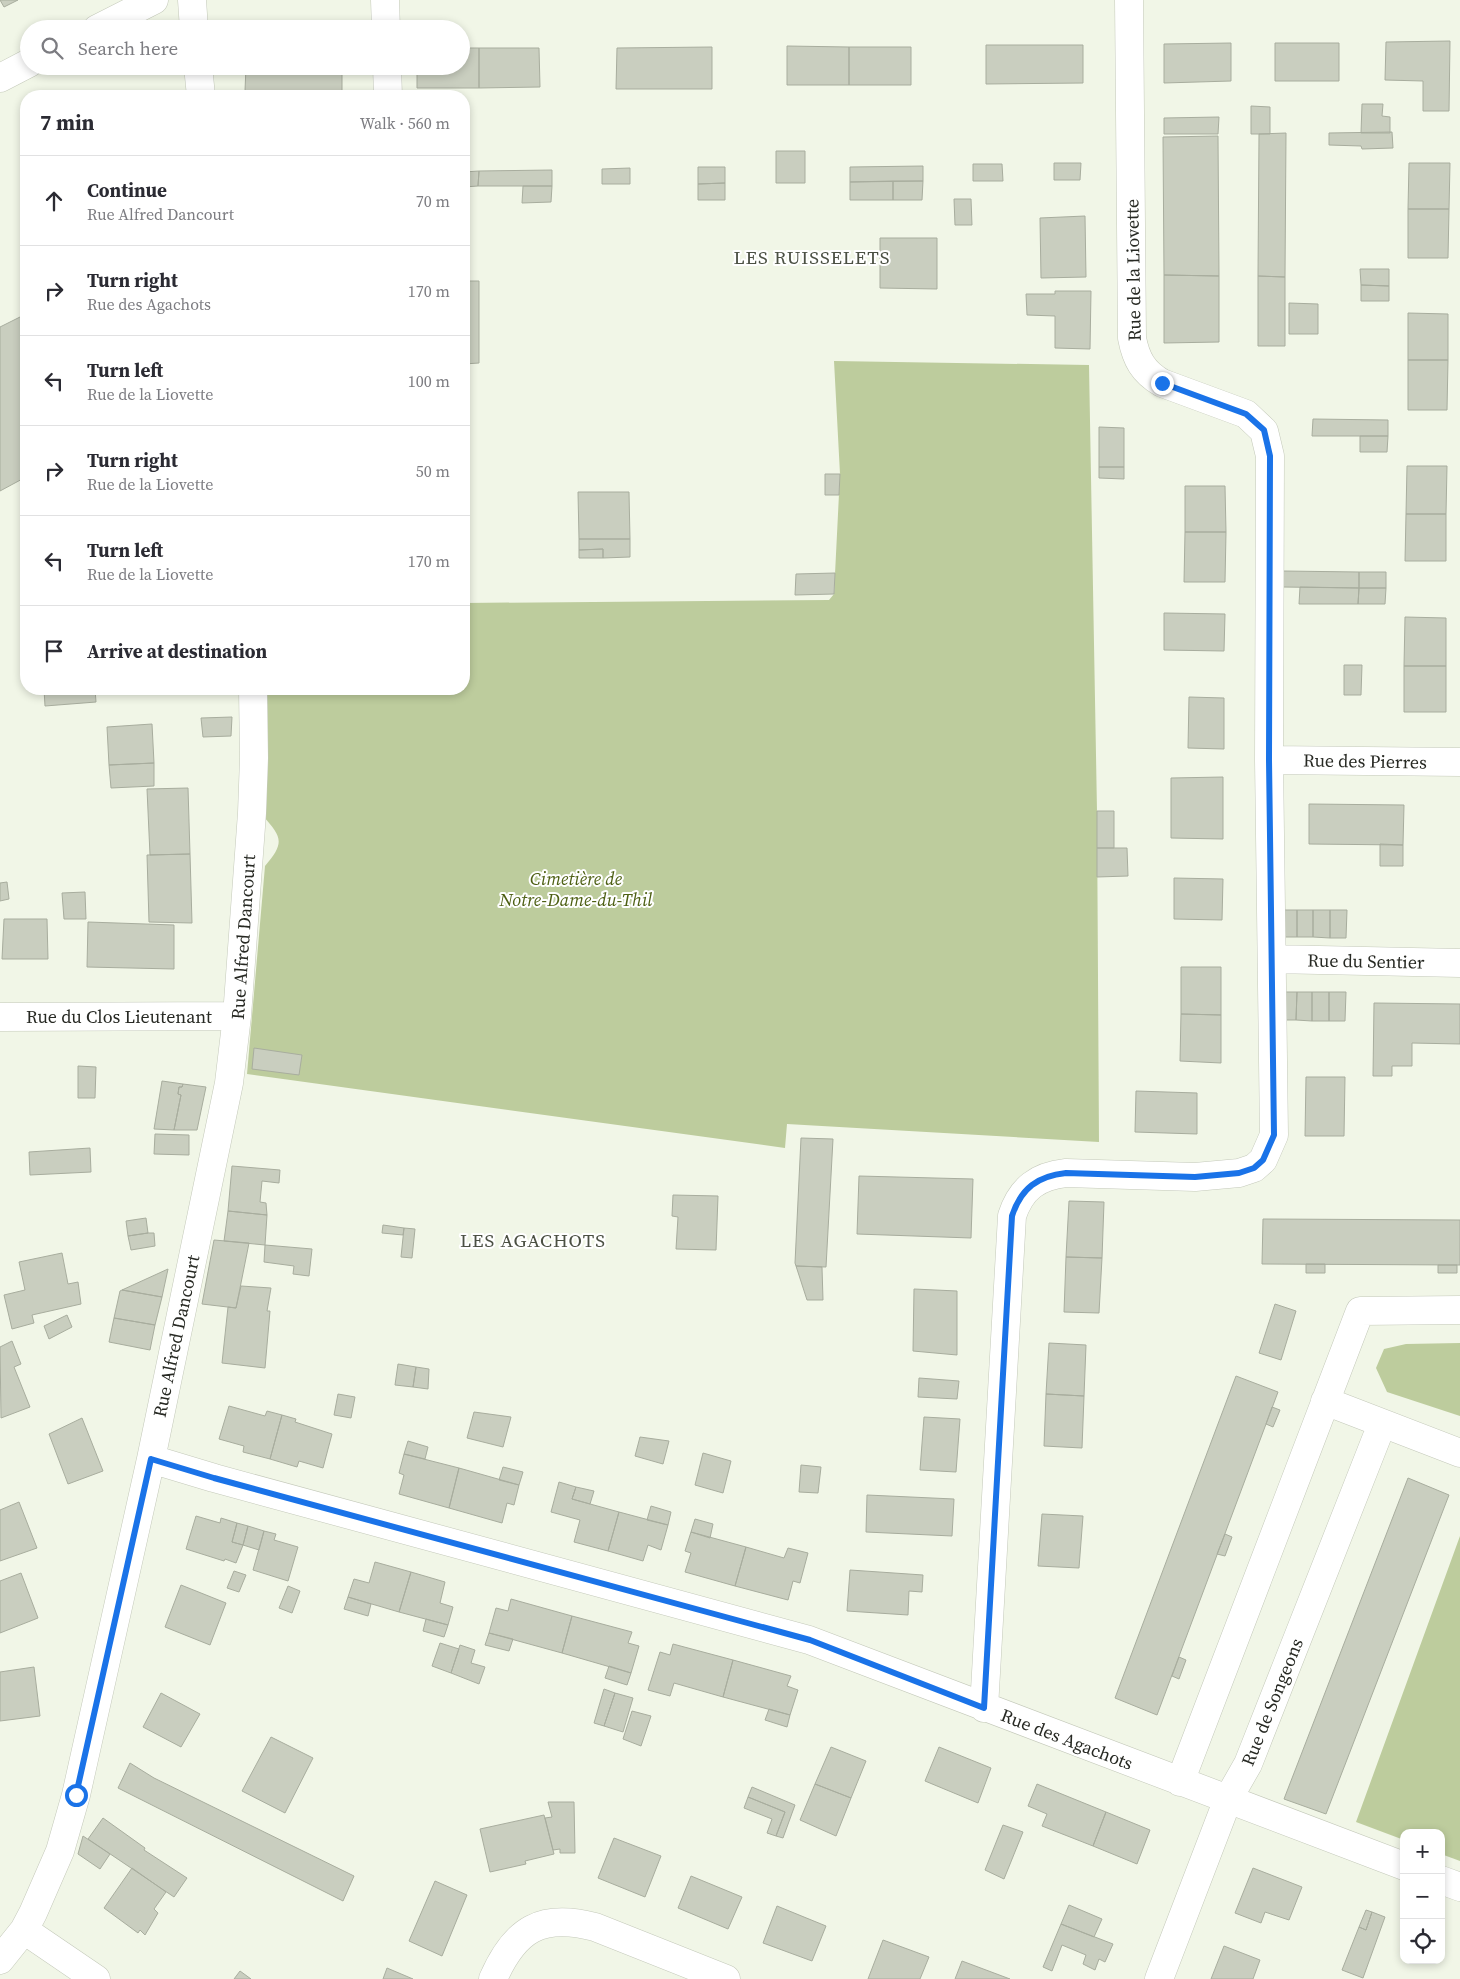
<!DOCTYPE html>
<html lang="en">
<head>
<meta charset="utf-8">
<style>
	:root { --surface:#fff; --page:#f7f7f7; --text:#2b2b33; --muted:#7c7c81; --line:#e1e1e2 }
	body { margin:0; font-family:"Source Serif 4",serif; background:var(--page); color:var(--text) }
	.controls { position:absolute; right:15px; bottom:15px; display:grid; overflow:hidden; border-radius:10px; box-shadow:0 2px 8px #0003 }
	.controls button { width:45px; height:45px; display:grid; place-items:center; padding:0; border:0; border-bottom:1px solid var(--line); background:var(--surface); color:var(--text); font:25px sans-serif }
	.stop { position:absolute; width:15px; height:15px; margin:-11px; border:4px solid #1a73e8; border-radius:50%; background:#fff }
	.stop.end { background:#1a73e8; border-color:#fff; box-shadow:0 1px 5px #0008 }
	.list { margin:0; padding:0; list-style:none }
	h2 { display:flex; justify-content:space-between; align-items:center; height:65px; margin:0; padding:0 20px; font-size:21px }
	h2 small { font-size:16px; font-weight:400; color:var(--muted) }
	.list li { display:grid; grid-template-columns:32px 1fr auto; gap:15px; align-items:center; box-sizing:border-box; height:90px; padding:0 20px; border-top:1px solid var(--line) }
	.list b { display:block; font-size:19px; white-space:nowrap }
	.list p { margin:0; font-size:16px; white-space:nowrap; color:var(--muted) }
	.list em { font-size:16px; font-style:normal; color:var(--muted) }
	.icon { flex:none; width:28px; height:28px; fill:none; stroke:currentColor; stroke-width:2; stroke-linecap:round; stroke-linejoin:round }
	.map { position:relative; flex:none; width:1460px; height:1979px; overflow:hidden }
	.search { position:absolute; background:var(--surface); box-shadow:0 2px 8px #0003; left:20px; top:20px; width:450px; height:55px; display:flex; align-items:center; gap:12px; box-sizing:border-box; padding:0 18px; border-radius:28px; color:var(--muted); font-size:19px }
	.panel { position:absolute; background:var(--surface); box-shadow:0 2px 8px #0003; left:20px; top:90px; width:450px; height:605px; border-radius:20px }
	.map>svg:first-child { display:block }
	.green { fill:#bdcc9d }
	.building { fill:#c9cebf; stroke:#a8ad9e }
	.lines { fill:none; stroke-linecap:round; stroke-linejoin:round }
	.minor-casing { stroke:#c4c9ba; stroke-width:29 }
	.minor { stroke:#fff; stroke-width:28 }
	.route { stroke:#1a73e8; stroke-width:6 }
	.labels { text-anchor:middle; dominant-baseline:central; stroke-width:4; stroke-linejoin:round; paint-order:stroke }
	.street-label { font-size:18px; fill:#272923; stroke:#fff }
	.park-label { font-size:18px; font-style:italic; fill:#4d5f13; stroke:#fff }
	.neighbourhood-label { font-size:19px; letter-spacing:1px; fill:#4b5043; stroke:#fff }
</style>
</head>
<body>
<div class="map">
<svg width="1460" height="1979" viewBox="0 0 1460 1979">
	<rect width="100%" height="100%" fill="#f1f6e7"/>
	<path class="green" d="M834,361l255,4 8,446 2,331 -312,-18 -2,24 -538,-74 18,-208c20,-23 17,-29 -2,-50l1,-127h200v-86l365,-3 5,-6 6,-120z
		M1460,1343v73l-73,-24 -11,-24 8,-19 22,-5z
		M1460,1536v325l-19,-7v-21h-37v7l-48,-18z"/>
	<path class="building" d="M0,0h18l-14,7z
		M1450,41l-1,70h-26v-30l-38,-1 1,-38z
		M1231,43v38l-67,2v-39z
		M1275,43h64v38h-64z
		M986,45h97v38l-97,1z
		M787,46l62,1v38h-62z
		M712,47v42h-96l1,-41z
		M849,47h62v38h-62z
		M461,48h18v40h-62v-22h44z
		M479,48h60l1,39 -61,1z
		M246,66h96v25h-97z
		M1362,104h21l-1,12 8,1v16h-29z
		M1251,106l19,1v27h-19z
		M1219,117l-1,17h-54v-16z
		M1392,132l1,16 -31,1 -1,-3 -32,-1v-12z
		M1286,133l-1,144 -27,-1 1,-142z
		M1218,136l1,140 -55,-1 -1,-138z
		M776,151h29v32h-29z
		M1054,163h27l-1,17h-26z
		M1409,163h41l-1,46h-41z
		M973,164h29l1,17h-30z
		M923,166v15l-73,1v-15z
		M698,167h27v16l-27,1z
		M630,168v16h-28v-15z
		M552,170v16h-74l1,-15z
		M479,171l-1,15 -14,1v-15z
		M893,181h30l-1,19h-29z
		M893,181v19h-43v-18z
		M725,183v17h-27v-16z
		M523,186h29l-1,16 -29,1z
		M954,199h17l1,26h-17z
		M1408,209h41l-1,49h-40z
		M1085,216l1,61 -45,1 -1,-60z
		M880,238h57v51l-57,-1z
		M1360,269h29v17l-28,-1z
		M1164,275l55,1v66l-55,1z
		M1258,276l27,1v69h-27z
		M464,281h15v82l-15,1z
		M1361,285l28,1v15h-28z
		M1055,291h36l-1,58 -35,-1v-32l-28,-1 -1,-21h29z
		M1289,303l29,1v30h-29z
		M1408,313l40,1v46h-40z
		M26,314v163l-26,14v-164z
		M1408,360h40l-1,50h-39z
		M1313,419l75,1v16h-76z
		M1099,427l25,1v39h-25z
		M1360,436h28l-1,16h-27z
		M1407,466h40l-1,48h-40z
		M1099,467h25v12l-25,-1z
		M825,474h15l-1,21h-14z
		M1185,486h40l1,46h-41z
		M578,492h51l1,47h-51z
		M1406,514h40v47h-41z
		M1185,532h41l-1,50h-41z
		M579,539h51v18l-27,1v-9l-24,1z
		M603,549v9h-24v-8z
		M1283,571l76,1v16l-76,-1z
		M1359,572h27v16h-27z
		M835,573l-1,21 -39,1 1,-21z
		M1300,587l59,1 -1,16h-59z
		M1359,588h27l-1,16h-27z
		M1164,613l61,1 -1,37 -60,-1z
		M1405,617l41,1v48h-42z
		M1344,665h18l-1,30h-17z
		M1404,666h42v46h-42z
		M44,689h51l1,13 -51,4z
		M1189,697l35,1v51l-36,-1z
		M232,717l-1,19 -28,1 -2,-19z
		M152,724l2,39 -45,2 -2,-38z
		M154,763v23l-43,2 -2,-23z
		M1223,777v62l-52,-1v-60z
		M188,788l2,66 -40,1 -3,-66z
		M1309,804l95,1 -1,40 -94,-1z
		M1097,811h17v37h-17z
		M1380,844l23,1v21h-23z
		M1097,848h30l1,28 -31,1z
		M190,854l2,69 -43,-1 -2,-67z
		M1174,878l49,1 -1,41 -48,-1z
		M7,882l2,17 -9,2v-18z
		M85,892l1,27h-22l-2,-26z
		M1280,910h17v27h-17z
		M1297,910h16v27h-16z
		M1313,910h17v28l-17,-1z
		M1330,910h17l-1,28h-16z
		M4,919h43l1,40h-46z
		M88,922l86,3v44l-87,-2z
		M1181,967h40v48l-40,-1z
		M1280,992h17l-1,28h-17z
		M1297,992h15v29l-16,-1z
		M1312,992h17v29h-17z
		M1329,992h17l-1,29h-16z
		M1374,1003l86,1v40l-48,-1v23h-20v10h-19z
		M1181,1014l40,1v48l-41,-2z
		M254,1048l48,7 -3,20 -47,-6z
		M78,1066l18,1 -1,31h-17z
		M1306,1077h39l-1,59h-39z
		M162,1081l21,3 -1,3h-3l-1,7 3,1 -7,35 -20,-1z
		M183,1084l23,3 -9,43h-23l7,-35 -3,-1 1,-7h3z
		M1136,1091l61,2v41l-62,-2z
		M155,1134l34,1v20l-35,-1z
		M801,1138l32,1 -7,128 -30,-1 -1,-3z
		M90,1148l1,24 -61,3 -1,-23z
		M232,1166l48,4 -1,13 -17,-2 -2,21 6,1 1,12 -39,-4z
		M859,1176l114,3 -2,59 -114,-4z
		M673,1195l45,1 -2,54 -40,-1 2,-32 -6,-1z
		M1069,1201l35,1 -2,56 -36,-1z
		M228,1211l39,4 -2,30 -41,-4z
		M146,1218l2,15 -20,3 -2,-15z
		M1263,1219l197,1v45l-198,-1z
		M383,1225l21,3 -1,7 -21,-2z
		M404,1228l11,1 -3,29 -11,-1z
		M148,1233h6l1,13 -24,4 -3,-14z
		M214,1240l35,3 -13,65 -34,-4z
		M265,1245l47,4 -3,27 -16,-2 1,-8 -30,-4z
		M62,1253l6,31 10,-2 3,22 -49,11 2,8 -22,6 -8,-34 21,-5 -6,-28z
		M1066,1257l36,1 -3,55 -35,-1z
		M1306,1264h19v9h-19z
		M1438,1265h19v8h-19z
		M796,1266l26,1 1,33h-16z
		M168,1269l-6,28 -40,-7z
		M241,1286l30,2 -4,23h3l-5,57 -43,-5 6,-56 8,1z
		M914,1289l43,2v64l-44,-4z
		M122,1290l40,7 -7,28 -41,-7 6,-27z
		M1275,1304l21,7 -15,49 -22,-7z
		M67,1315l5,12 -23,12 -5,-13z
		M114,1318l41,7 -5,25 -41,-8z
		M12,1341l9,23 -7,3 16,40 -29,11 -1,-71z
		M1049,1343l37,2 -2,51 -38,-2z
		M398,1364l18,3 -3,20 -18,-2z
		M416,1367l13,2 -1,20 -15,-2z
		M1236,1376l42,16 -121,323 -42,-17z
		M919,1378l40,3 -2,18 -39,-2z
		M338,1394l17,3 -4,21 -17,-3z
		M1046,1394l38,2 -2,52 -38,-2z
		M229,1406l36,10 2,-5 15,4 -12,44 -27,-7 1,-6 -25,-7z
		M1272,1407l8,3 -7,17 -7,-3z
		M474,1412l37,5 -8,30 -36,-9z
		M282,1415l14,4 -1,3 37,12 -9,34 -24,-7 -2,6 -27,-8z
		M924,1417l36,2 -4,53 -36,-2z
		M82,1418l21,53 -35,13 -19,-50z
		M640,1437l29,4 -6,23 -28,-8z
		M408,1441l20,6 -3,12 -21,-5z
		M703,1453l28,8 -8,32 -28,-8z
		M404,1454l55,14 -10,40 -50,-14 5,-19 -5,-2z
		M801,1465l20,2 -3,26 -19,-1z
		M503,1467l20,5 -4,13 -20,-5z
		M459,1468l60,17 -5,20 -7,-2 -5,20 -53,-15z
		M1408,1478l41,17 -123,319 -42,-15z
		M559,1482l17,5 -4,12 47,13 -11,39 -34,-9 6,-22 -29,-8z
		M576,1487l18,4 -4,13 -18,-5z
		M867,1495l87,4 -2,37 -86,-4z
		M19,1502l18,46 -37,13v-51z
		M651,1506l20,6 -3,13 -21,-5z
		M619,1512l49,13 -7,25 -13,-5 -5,16 -35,-10z
		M1042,1514l41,2 -4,52 -41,-2z
		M196,1516l24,7 1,-5 16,5 -5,19 11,3 -7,18 -11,-4 -1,2 -38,-12z
		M695,1519l18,5 -3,14 -19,-6z
		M237,1523l11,3 -5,19 -11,-3z
		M248,1526l16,5 -5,19 -16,-5z
		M264,1531l12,3 -2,6 24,7 -10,34 -35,-11z
		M691,1532l55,15 -11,39 -50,-14 6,-19 -6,-2z
		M1225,1534l7,3 -7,19 -8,-2z
		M746,1547l38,11 4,-10 20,5 -8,30 -7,-2 -5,19 -53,-14z
		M375,1562l36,10 -12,40 -51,-15 6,-18 15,4z
		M850,1570l73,5 -1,17 -13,-1 -1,24 -61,-4z
		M234,1571l12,4 -7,17 -12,-4z
		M411,1572l34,10 -5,21 13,4 -5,18 -49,-13z
		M21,1573l17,45 -38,15v-52z
		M181,1585l45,18 -16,42 -45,-18z
		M288,1586l12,5 -8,22 -13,-5z
		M348,1597l23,7 -3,12 -24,-7z
		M511,1599l61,17 -10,37 -73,-20 7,-25 12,3z
		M572,1616l60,16 -4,11 11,3 -8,27 -69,-20z
		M426,1619l22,6 -4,12 -21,-6z
		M489,1633l24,6 -4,12 -24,-6z
		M440,1643l19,6 -8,24 -19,-7z
		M673,1644l60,16 -10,37 -49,-14 -4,13 -22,-6 12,-38 10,3z
		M460,1645l15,5 -4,13 14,4 -6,17 -28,-11z
		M1179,1657l7,3 -7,19 -7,-3z
		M733,1660l58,16 -4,10 11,4 -8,25 -67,-18z
		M609,1666l22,7 -4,12 -22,-7z
		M34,1667l6,49 -40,5v-49z
		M604,1689l11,4 -11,33 -10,-3z
		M161,1693l39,21 -19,33 -38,-20z
		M615,1693l18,5 -10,34 -19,-6z
		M769,1709l21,6 -3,12 -22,-7z
		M632,1711l19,5 -10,30 -18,-7z
		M271,1737l42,21 -28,55 -43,-22z
		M831,1747l35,14 -15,37 -36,-14z
		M939,1747l52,21 -13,35 -53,-22z
		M130,1763l24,15 200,98 -11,25 -225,-113z
		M815,1784l36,14 -15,38 -36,-16z
		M1037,1784l69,28 -13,34 -51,-20 5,-12 -19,-8z
		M752,1787l43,18 -12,33 -7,-2 9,-24 -37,-15z
		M748,1797l37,15 -9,24 -9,-3 5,-14 -28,-11z
		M548,1802h26l1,51h-15v-4l-7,1 -8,-32 7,-1z
		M1106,1812l44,18 -13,34 -44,-18z
		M544,1815l10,39 -29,7 1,3 -36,8 -10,-43z
		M103,1818l42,30 -1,2 43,28 -13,19 -86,-58z
		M1003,1825l20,7 -19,47 -19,-9z
		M83,1836l27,18 -10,15 -22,-15z
		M614,1838l47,18 -16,41 -47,-19z
		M132,1868l34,24 -12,17 4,4 -13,22 -5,-5 -2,3 -34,-25z
		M1253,1868l49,19 -13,33 -24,-8 -4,11 -26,-10z
		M691,1876l51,21 -14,32 -50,-21z
		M435,1881l32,14 -25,61 -33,-15z
		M1069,1905l33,14 -8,18 -33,-13z
		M777,1906l49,20 -14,35 -49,-18z
		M1366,1910l6,2 -6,18 -7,-3z
		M1372,1912l13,5 -22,61 -21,-8 17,-43 7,3z
		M1061,1924l52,20 -8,18 -6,-3 -4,11 -12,-6 3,-9 -24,-10 -10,26 -9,-4z
		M883,1940l46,17 -9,22h-52z
		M1224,1946l36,14 -7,19h-42z
		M962,1961l48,18h-55z
		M387,1968l26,11h-30z
		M240,1971l11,8h-17z"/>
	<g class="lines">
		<g class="minor-casing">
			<path id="minor" d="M192,0l2,29
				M385,0l1,29
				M97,29l57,-29
				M198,66l3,30
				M387,66l1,30
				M0,78l29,-15
				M1269,760l191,2
				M1272,959l188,4
				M0,1017l237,-1
				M1325,1401l135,52
				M151,1459l63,19 595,162 595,226
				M984,1708l28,-492c9,-28 26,-40 54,-43l129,4 44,-4 15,-5 9,-8 11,-25 -5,-375 1,-304 -6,-25 -18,-17 -84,-31c-19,-11 -26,-24 -30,-45l-3,-338
				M1180,1782l180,-471 100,-1
				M1441,1880l19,7
				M24,1930l72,49
				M0,1960l24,-30 9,-17 27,-62 16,-56 75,-336 78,-376 8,-67 15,-203 2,-55 -1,-69
				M493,1979c22,-50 48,-66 102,-52l131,52
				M1159,1979l69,-180 20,-35 134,-340"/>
		</g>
		<use href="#minor" class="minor"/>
	</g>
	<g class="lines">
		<path class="route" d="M76,1795l75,-336 63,19 596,162 174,68 28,-492c9,-28 26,-40 54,-43l129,4 44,-4 15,-5 9,-8 11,-25 -5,-375 1,-304 -6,-26 -18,-16 -84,-31"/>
	</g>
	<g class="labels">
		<g class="street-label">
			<text transform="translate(1133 270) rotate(-91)">Rue de la Liovette</text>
			<text transform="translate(1365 761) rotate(1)">Rue des Pierres</text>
			<text transform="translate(243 937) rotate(-86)">Rue Alfred Dancourt</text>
			<text transform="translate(1366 961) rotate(1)">Rue du Sentier</text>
			<text x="119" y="1016">Rue du Clos Lieutenant</text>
			<text transform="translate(176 1336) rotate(-78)">Rue Alfred Dancourt</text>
			<text transform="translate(1272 1702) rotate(-68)">Rue de Songeons</text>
			<text transform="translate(1067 1739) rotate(21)">Rue des Agachots</text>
		</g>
		<g class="park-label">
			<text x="576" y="878">Cimetière de<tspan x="576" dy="21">Notre-Dame-du-Thil</tspan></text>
		</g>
		<g class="neighbourhood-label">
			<text x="812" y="257">LES RUISSELETS</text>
			<text x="533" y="1240">LES AGACHOTS</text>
		</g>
	</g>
</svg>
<div class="controls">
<button>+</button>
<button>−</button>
<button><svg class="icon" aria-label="locate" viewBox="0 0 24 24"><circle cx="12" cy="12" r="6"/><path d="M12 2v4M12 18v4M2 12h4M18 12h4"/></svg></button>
</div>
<div class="stop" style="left:76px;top:1795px"></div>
<div class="stop end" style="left:1162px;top:383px"></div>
<div class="search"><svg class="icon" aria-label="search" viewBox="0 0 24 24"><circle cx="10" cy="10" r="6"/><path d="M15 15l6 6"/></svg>Search here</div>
<section class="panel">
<h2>7 min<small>Walk · 560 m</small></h2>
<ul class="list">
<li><svg class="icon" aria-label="ahead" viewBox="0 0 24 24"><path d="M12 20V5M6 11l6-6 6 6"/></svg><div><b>Continue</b><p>Rue Alfred Dancourt</p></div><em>70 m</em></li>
<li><svg class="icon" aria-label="right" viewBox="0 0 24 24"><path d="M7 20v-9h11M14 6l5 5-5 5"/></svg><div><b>Turn right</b><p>Rue des Agachots</p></div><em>170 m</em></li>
<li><svg class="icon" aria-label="left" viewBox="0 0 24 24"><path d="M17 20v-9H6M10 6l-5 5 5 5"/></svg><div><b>Turn left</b><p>Rue de la Liovette</p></div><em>100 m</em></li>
<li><svg class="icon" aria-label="right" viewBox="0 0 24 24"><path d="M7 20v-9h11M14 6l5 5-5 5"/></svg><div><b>Turn right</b><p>Rue de la Liovette</p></div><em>50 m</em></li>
<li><svg class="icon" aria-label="left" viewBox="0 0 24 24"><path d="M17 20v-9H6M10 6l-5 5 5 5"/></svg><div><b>Turn left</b><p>Rue de la Liovette</p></div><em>170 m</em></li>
<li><svg class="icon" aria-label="arrive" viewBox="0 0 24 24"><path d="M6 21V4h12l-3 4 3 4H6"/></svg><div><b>Arrive at destination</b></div></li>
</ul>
</section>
</div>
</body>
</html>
